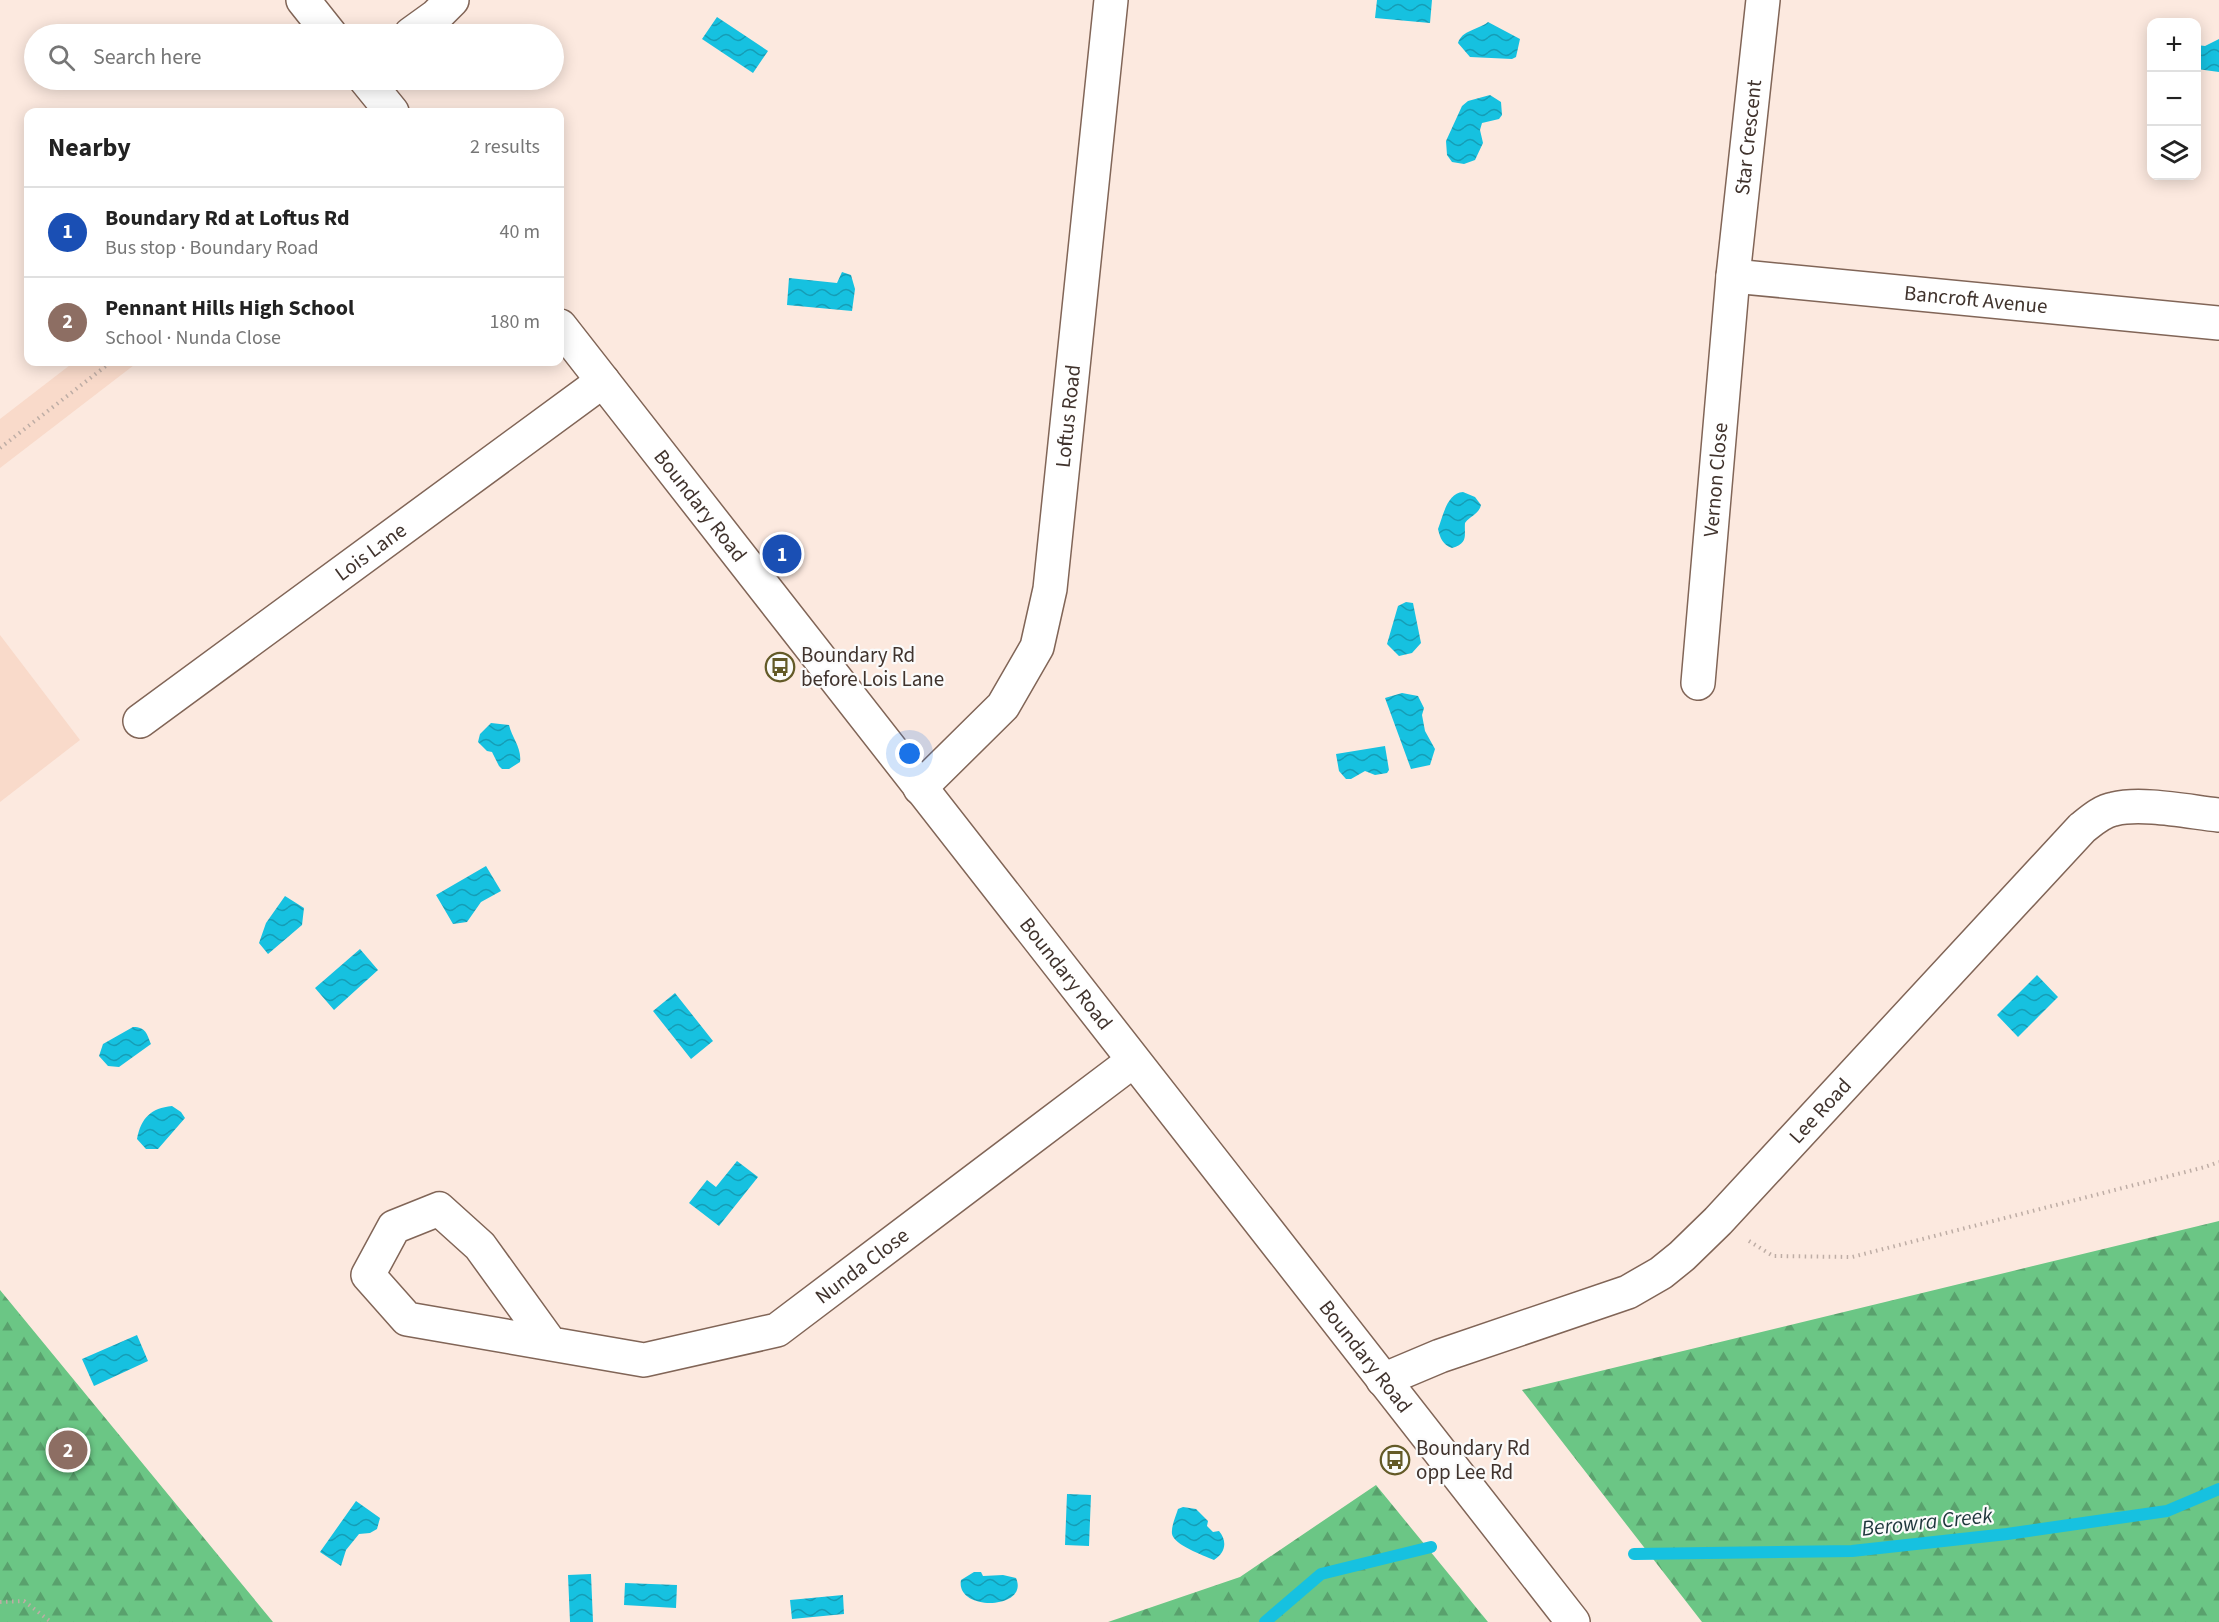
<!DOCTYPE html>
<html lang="en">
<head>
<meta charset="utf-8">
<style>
	:root { --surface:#fff; --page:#f6f6f6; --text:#222; --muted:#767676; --line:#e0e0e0; --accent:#0b8043 }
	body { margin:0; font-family:"Source Sans 3",sans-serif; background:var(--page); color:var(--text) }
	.controls { position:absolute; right:18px; top:18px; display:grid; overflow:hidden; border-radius:12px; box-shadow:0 3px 15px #0003 }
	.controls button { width:54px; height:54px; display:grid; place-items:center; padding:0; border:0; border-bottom:2px solid var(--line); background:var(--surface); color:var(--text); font:30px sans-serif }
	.you { position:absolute; left:910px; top:754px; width:21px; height:21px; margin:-15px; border:4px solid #fff; border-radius:50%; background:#1a73e8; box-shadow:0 0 0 9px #1a73e833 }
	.badge { display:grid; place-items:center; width:39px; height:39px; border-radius:50%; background:var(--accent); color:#fff; font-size:20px; font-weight:700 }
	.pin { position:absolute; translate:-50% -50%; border:3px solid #fff; box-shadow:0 2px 6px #0006 }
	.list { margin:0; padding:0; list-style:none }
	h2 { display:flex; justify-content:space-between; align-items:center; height:78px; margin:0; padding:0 24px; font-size:26px }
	h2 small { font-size:20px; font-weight:400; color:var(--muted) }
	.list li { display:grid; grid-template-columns:39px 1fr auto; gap:18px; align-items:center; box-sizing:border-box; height:90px; padding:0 24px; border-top:2px solid var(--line) }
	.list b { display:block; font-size:22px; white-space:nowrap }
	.list p { margin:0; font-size:20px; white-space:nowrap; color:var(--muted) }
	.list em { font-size:20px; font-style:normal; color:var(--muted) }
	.icon { flex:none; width:33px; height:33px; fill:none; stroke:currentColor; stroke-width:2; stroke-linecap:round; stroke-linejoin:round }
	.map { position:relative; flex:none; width:2219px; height:1622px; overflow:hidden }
	.search { position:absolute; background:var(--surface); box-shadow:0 3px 15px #0003; left:24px; top:24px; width:540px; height:66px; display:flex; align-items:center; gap:15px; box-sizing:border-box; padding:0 21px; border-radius:33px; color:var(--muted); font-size:22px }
	.panel { position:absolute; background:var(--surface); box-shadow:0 3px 15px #0003; left:24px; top:108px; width:540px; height:258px; border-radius:12px }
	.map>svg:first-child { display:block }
	.built { fill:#f9daca }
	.forest { fill:url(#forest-firs) }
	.water { fill:url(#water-waves) }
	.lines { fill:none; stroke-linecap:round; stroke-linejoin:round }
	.stream { stroke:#16c1e0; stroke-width:12 }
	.minor-casing { stroke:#816557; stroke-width:36 }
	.major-casing { stroke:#816557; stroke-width:36 }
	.path { stroke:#beada5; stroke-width:4; stroke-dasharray:1.5 4.5; stroke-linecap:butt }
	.minor { stroke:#fff; stroke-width:33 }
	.major { stroke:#fff; stroke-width:33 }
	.labels { text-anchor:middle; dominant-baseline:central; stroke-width:4.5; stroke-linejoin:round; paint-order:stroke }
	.street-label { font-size:21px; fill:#40332d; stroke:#fbfbfb }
	.poi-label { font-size:21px; fill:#40332d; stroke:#fbfbfb; text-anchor:start }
	.water-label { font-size:22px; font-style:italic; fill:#1f373d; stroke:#fbfbfb }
</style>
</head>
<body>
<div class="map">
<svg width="2219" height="1622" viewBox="0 0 2219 1622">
	<defs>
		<pattern id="forest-firs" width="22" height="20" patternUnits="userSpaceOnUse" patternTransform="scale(1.5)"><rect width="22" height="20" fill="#6bc685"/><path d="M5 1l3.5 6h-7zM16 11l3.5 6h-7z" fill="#59a16d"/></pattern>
		<pattern id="water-waves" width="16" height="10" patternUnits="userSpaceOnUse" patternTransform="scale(1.5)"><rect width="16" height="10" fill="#16c1e0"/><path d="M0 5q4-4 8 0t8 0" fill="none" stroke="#159db6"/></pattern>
	</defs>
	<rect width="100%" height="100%" fill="#fce9df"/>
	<path class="built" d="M74,362h64l-138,106v-49z
		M0,635l80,105 -80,62z"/>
	<path class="forest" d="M2219,1221v401h-517l-180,-232z
		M0,1290l273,332h-273z
		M1376,1485l112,137h-380l132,-45z"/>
	<path class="water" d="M1377,0h55l-2,23 -55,-5z
		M717,17l51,34 -15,22 -51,-34z
		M1488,22l32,17 -4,18 -4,2 -42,-2 -12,-14c4,-13 20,-13 30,-21z
		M2219,39v33l-22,-3v-24l8,1z
		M1490,95l11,7 1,13 -3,4 -17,4 -2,7 3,13 -8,17 -11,4 -12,-2 -5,-7 -1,-14 16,-35 6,-5z
		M842,272l9,3 4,14 -3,22 -65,-6 2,-27 48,5z
		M1463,492l12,5 6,8c-2,9 -11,11 -16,18 -1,12 4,20 -13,25 -9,-3 -12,-10 -14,-19 5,-13 9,-36 25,-37z
		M1406,602l7,1 8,40 -9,10 -13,3 -12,-12 11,-38z
		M1402,693l16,3 6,12 -2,7 3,16 10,18 -5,16 -19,4 -26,-71z
		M491,723l18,2c3,13 13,23 11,37l-11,7h-7l-3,-3 -7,-14 -5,-1 -9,-9 2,-8z
		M1385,746l4,24 -2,3 -12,2 -10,-4 -14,8h-5l-7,-8 -3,-17z
		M486,866l15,25 -20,11 -14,20 -14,2 -17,-29z
		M285,896l19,12 -2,17 -34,29 -9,-11 7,-20z
		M360,949l18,21 -44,40 -19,-22z
		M2037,975l21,22 -40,40 -21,-22z
		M675,993l38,48 -22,18 -38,-48z
		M133,1027c13,0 14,7 18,17l-32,23 -11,-1 -9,-10 4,-12z
		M172,1106l9,6 4,6 -27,31h-12l-9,-10c4,-21 14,-31 35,-33z
		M737,1161l21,16 -39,49 -30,-23 18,-23 9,7z
		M137,1335l11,26 -54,25 -12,-27z
		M1067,1494l24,1 -2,51 -24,-1z
		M356,1501l24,17 -3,11 -7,4 -11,1 -13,16 -5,16 -21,-14z
		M1183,1507l13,2 12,12 -1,5 6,6 6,-1c9,11 6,22 -5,29 -11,-5 -40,-15 -42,-26 -1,-8 4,-18 6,-25z
		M974,1572h7l2,4 20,-1 13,3c14,32 -61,34 -55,2z
		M591,1574l2,48h-23l-2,-47z
		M625,1583l52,2 -1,23 -52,-3z
		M843,1595l1,19 -52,5 -2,-19z"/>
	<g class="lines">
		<path class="stream" d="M1634,1554l218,-3 155,-17 160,-23 52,-22
			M1265,1622l56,-48 110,-27"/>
		<g class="minor-casing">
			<g id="minor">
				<path d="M411,34l25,-18 16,-16"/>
				<path id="s1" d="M1733,276l486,47"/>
				<path id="s2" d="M1698,683l35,-407 30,-276"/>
				<path id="s3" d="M140,721l463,-340"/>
				<path id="s4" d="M920,788l83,-82 34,-59 13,-58 61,-589"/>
				<path id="s5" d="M550,1343l-70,-97 -41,-37 -45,18 -26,48 39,44 237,41 133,-30 356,-269"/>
				<path id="s6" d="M1383,1380l57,-24 188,-64 33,-19 21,-17 36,-35 364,-393c10,-8 20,-17 32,-19 28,-7 76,3 105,6"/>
			</g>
		</g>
		<g class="major-casing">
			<g id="major">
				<path d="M303,0l27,34"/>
				<path d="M366,80l26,32"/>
				<path id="s7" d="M560,326l1013,1296"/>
			</g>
		</g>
		<path class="path" d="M0,448l111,-86
			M1749,1241l24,15 79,1 353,-90 14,-5
			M0,1602l24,-1 27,21"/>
		<use href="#minor" class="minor"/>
		<use href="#major" class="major"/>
	</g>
	<defs>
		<g id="bus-ring" transform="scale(1.5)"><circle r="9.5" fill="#fbfbfb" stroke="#635a27" stroke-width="1.5"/><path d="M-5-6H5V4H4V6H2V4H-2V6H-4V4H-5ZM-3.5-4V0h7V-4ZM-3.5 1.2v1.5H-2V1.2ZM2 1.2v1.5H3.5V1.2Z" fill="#635a27"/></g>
	</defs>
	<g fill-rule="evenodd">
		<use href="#bus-ring" x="780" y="667"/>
		<use href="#bus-ring" x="1395" y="1460"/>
	</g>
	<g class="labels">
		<g class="street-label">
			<text stroke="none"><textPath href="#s2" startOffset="548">Star Crescent</textPath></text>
			<text stroke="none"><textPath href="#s1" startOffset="244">Bancroft Avenue</textPath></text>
			<text stroke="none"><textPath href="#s4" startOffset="418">Loftus Road</textPath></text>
			<text stroke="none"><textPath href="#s2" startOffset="204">Vernon Close</textPath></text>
			<text stroke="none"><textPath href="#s7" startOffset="228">Boundary Road</textPath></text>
			<text stroke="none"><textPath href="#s3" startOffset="286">Lois Lane</textPath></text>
			<text stroke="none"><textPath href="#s7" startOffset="822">Boundary Road</textPath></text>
			<text stroke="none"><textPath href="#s6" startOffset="526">Lee Road</textPath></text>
			<text stroke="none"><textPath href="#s5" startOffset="820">Nunda Close</textPath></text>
			<text stroke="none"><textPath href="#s7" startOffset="1308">Boundary Road</textPath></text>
		</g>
		<g class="poi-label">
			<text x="801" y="655">Boundary Rd<tspan x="801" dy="24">before Lois Lane</tspan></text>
			<text x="1416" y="1448">Boundary Rd<tspan x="1416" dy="24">opp Lee Rd</tspan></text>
		</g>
		<g class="water-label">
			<text transform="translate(1927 1522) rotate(-6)">Berowra Creek</text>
		</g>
	</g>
</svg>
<div class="controls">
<button>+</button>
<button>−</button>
<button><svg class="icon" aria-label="layers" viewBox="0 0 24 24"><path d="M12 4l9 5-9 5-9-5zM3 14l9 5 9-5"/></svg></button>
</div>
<div class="you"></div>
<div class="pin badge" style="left:782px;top:554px;background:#1a4fb4">1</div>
<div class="pin badge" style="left:68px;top:1450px;background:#8d6e63">2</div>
<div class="search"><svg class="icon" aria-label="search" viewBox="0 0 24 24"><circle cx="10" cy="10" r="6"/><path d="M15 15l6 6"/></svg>Search here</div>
<section class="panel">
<h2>Nearby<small>2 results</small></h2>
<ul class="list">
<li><span class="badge" style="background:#1a4fb4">1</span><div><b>Boundary Rd at Loftus Rd</b><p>Bus stop · Boundary Road</p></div><em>40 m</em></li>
<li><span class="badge" style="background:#8d6e63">2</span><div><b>Pennant Hills High School</b><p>School · Nunda Close</p></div><em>180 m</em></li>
</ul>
</section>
</div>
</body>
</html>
